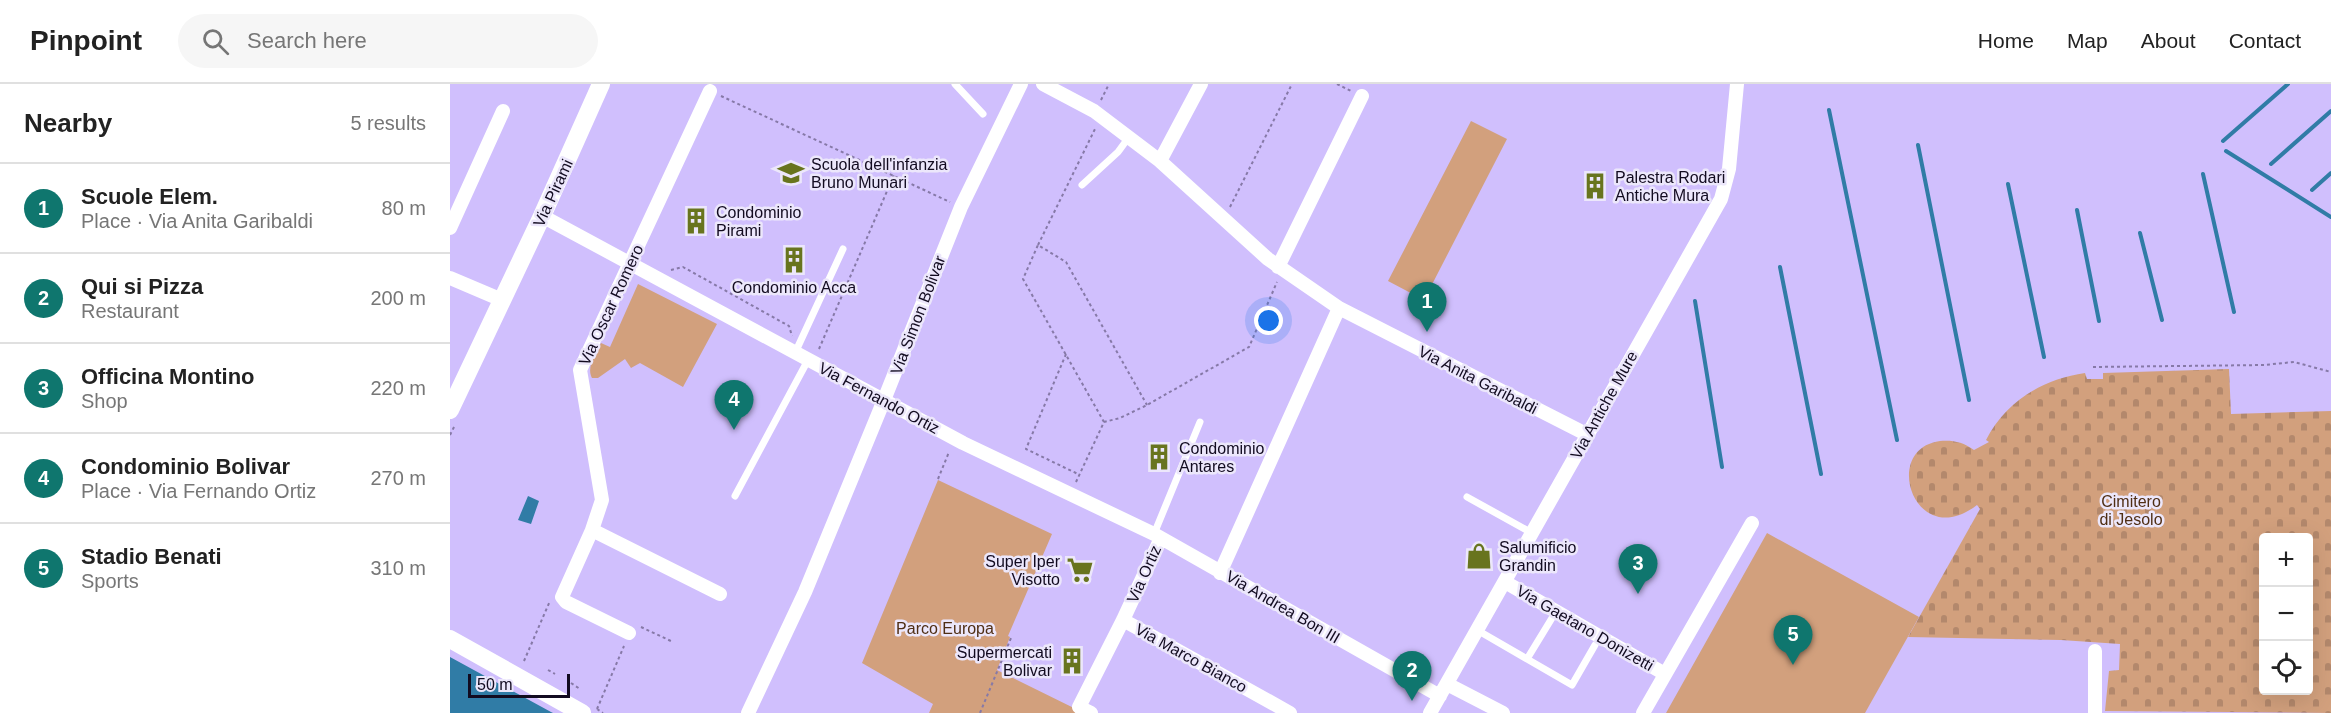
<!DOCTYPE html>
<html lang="en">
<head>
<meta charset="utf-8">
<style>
	:root { --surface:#fff; --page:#f6f6f6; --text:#222; --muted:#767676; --line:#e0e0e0; --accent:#0f766e }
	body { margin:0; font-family:Arial,sans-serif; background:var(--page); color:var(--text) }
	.controls { position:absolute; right:18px; bottom:18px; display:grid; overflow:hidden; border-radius:6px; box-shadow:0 6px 24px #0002 }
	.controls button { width:54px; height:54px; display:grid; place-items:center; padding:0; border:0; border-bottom:2px solid var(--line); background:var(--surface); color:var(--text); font:30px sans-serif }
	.scale { position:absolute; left:18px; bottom:15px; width:102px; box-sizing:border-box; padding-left:6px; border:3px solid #120b20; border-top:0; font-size:16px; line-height:21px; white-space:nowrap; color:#120b20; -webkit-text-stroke:4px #ece7fb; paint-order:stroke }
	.you { position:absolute; left:819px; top:237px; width:21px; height:21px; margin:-15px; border:4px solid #fff; border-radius:50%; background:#1a73e8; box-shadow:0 0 0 9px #1a73e833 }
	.badge { display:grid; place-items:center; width:39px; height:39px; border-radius:50%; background:var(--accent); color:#fff; font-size:20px; font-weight:700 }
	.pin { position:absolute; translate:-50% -50px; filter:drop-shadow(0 2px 3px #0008) }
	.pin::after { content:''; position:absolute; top:32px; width:21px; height:18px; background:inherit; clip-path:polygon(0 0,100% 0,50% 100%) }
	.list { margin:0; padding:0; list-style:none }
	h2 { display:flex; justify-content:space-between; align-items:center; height:78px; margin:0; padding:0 24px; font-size:26px }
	h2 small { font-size:20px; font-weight:400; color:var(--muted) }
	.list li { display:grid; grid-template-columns:39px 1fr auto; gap:18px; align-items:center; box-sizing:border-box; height:90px; padding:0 24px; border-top:2px solid var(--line) }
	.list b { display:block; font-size:22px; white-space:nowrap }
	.list p { margin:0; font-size:20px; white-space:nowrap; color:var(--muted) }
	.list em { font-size:20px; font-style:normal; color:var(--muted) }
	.icon { flex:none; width:33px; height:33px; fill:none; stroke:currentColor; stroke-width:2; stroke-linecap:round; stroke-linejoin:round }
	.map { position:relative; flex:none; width:1881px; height:629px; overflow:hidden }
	header { display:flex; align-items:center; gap:36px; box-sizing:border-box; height:84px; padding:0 30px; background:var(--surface); border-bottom:2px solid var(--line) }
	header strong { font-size:28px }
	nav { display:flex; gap:33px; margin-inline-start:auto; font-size:21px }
	.search { width:420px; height:54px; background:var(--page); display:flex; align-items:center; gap:15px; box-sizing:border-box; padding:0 21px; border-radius:33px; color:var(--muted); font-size:22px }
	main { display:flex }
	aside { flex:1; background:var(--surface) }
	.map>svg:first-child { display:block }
	.cemetery { fill:url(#cemetery-stones); fill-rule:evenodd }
	.park { fill:#d2a07d }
	.water { fill:#307ca6 }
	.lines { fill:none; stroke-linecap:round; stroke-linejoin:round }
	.stream { stroke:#307ca6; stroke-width:4 }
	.path { stroke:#8679a7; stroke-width:2; stroke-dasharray:3 3; stroke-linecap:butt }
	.lane { stroke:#fff; stroke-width:7 }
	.street { stroke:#fff; stroke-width:14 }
	.secondary { stroke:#fff; stroke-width:18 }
	.labels { text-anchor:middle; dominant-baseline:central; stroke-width:5; stroke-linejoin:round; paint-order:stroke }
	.poi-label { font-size:16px; fill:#120b20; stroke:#ece7fb; text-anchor:start }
	.street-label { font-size:16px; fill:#120b20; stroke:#ece7fb }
	.park-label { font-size:16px; fill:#4f2e14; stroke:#ece7fb }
</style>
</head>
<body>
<header>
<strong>Pinpoint</strong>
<div class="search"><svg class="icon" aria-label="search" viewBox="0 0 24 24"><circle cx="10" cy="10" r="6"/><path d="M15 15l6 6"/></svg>Search here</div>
<nav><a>Home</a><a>Map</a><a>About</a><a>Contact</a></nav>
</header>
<main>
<aside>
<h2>Nearby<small>5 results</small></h2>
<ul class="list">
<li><span class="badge">1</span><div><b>Scuole Elem.</b><p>Place · Via Anita Garibaldi</p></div><em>80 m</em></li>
<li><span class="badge">2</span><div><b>Qui si Pizza</b><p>Restaurant</p></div><em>200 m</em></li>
<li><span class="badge">3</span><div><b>Officina Montino</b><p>Shop</p></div><em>220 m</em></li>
<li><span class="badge">4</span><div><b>Condominio Bolivar</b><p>Place · Via Fernando Ortiz</p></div><em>270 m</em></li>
<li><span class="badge">5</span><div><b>Stadio Benati</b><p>Sports</p></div><em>310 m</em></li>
</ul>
</aside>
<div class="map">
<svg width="1881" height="629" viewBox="0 0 1881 629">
	<defs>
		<pattern id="cemetery-stones" width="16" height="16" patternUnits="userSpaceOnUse" patternTransform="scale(1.5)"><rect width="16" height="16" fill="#d2a07d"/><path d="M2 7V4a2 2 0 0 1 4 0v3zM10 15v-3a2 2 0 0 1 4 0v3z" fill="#b3886c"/></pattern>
	</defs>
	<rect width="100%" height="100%" fill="#d0bffd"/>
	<path class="cemetery" d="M1779,285l2,45 100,-3v302l-226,-2 4,-40 10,-1 1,-26 -59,-4 -153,-3 72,-128 -3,-4c-62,48 -97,-56 -37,-64 13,-1 23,1 34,9l15,-8 -3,-2c20,-39 57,-61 99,-67l2,6h16v-6zM1814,454h44v152h-44z"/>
	<path class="park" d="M1021,37l36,18 -83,161 -36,-19z
		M188,200l79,40 -34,63 -43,-24 -9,5 -6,-9 -27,19h-6c-6,-11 4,-24 9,-35l9,4z
		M488,396l114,54 -44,102 2,1 -13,33 87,43h-155l4,-9 -71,-41z
		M1317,449l152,84 -54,96h-199z"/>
	<path class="water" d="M78,412l11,5 -8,23 -13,-4z
		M0,573l101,55 2,1h-103z"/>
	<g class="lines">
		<path class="stream" d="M1379,26l68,330
			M1773,57l65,-57
			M1468,61l51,255
			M1776,67l105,66
			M1821,80l60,-53
			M1753,90l31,138
			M1558,100l36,173
			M1862,106l19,-17
			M1627,126l22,111
			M1690,149l22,87
			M1330,183l41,207
			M1245,217l27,166"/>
		<path class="path" d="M887,0l14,7
			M271,12l229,106
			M651,16l8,-16
			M780,123l62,-123
			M588,161l57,-116
			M221,186l12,-3 106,59 3,10
			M369,265l75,-174
			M616,270l-40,95 54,26
			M1643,283l171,-2 30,-3 37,10
			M654,338l-81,-143 15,-34 28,17 81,143
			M0,351l5,-10
			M488,395l11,-27
			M626,398l28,-60 16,-4 27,-13 102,-58 28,-65
			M191,543l32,15
			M74,577l26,-60
			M98,586l7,4
			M121,599l9,6
			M147,625l6,4
			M147,625l27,-63
			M530,629l31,-75"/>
		<path class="lane" d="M505,0l28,30
			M632,101l36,-33 11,-15
			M345,269l48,-104
			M285,412l73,-136
			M1017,413l65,36
			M704,450l46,-112
			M1027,546l95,55 23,-40
			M1077,575l25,-41"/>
		<path class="street" d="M593,0l51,27 66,50 108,98 71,49 249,127
			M710,77l41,-77
			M92,132l421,227 191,91 286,162
			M0,144l53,-117
			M828,183l84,-171
			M0,194l52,22
			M142,446l128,64
			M770,489l119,-265
			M1055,498l160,92
			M673,536l167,93
			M179,549l-63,-31 -4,-5 30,-67 10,-30 -22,-130 130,-279
			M1645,567v62
			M997,600l56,29
			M298,629l57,-121 79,-192 77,-193 60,-123
			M641,629l-12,-6 44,-87 38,-82
			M980,629l291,-514 8,-30 8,-85
			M1193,629l109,-190"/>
		<path class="secondary" d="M0,326l92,-194 59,-132
			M0,555l132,74"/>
	</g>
	<defs>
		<g id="school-bare" transform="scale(2.07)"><path d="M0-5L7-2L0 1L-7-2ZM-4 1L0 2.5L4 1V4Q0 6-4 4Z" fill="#68741e" stroke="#ece7fb" stroke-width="2.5" paint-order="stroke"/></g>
		<g id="building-bare" transform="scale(2.07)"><path d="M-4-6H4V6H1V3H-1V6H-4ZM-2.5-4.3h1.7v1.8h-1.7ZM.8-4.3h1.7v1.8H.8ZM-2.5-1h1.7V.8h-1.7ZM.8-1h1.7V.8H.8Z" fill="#68741e" stroke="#ece7fb" stroke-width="2.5" paint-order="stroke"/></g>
		<g id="shop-bare" transform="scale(2.07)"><path d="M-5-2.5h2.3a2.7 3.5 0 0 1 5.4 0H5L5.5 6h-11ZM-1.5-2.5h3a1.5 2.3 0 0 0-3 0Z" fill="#68741e" stroke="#ece7fb" stroke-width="2.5" paint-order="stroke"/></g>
		<g id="supermarket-bare" transform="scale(2.07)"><path d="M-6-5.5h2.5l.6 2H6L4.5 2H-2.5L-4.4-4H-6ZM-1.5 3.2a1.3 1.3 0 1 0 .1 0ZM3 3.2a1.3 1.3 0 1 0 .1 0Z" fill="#68741e" stroke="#ece7fb" stroke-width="2.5" paint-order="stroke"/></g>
	</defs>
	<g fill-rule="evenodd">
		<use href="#school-bare" x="341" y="89"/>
		<use href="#building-bare" x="1145" y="102"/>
		<use href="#building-bare" x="246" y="137"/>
		<use href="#building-bare" x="344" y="176"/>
		<use href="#building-bare" x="709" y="373"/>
		<use href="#shop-bare" x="1029" y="472"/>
		<use href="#supermarket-bare" x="630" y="486"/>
		<use href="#building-bare" x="622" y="577"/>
	</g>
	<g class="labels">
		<g class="poi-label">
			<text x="361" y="80">Scuola dell'infanzia<tspan x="361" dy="18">Bruno Munari</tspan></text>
			<text x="1165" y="93">Palestra Rodari<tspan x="1165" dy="18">Antiche Mura</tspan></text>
			<text x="266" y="128">Condominio<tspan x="266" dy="18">Pirami</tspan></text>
			<text x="344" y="203" text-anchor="middle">Condominio Acca</text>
			<text x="729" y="364">Condominio<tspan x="729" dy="18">Antares</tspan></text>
			<text x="1049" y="463">Salumificio<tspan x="1049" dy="18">Grandin</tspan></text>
			<text x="610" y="477" text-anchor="end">Super Iper<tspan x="610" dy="18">Visotto</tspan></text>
			<text x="602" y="568" text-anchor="end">Supermercati<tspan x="602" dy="18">Bolivar</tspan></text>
		</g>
		<g class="street-label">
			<text transform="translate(103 109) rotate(-65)">Via Pirami</text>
			<text transform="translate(161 221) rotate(-65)">Via Oscar Romero</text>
			<text transform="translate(468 231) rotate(-69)">Via Simon Bolivar</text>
			<text transform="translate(1028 296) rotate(27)">Via Anita Garibaldi</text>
			<text transform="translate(429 314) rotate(28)">Via Fernando Ortiz</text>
			<text transform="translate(1154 321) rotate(-61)">Via Antiche Mure</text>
			<text transform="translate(694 490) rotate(-66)">Via Ortiz</text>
			<text transform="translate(833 523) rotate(30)">Via Andrea Bon III</text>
			<text transform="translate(1135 544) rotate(30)">Via Gaetano Donizetti</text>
			<text transform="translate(741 574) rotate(29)">Via Marco Bianco</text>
		</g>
		<g class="park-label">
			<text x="1681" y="417">Cimitero<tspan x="1681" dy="18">di Jesolo</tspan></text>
			<text x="495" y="544">Parco Europa</text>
		</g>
	</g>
</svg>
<div class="controls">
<button>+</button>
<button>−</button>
<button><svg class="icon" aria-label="locate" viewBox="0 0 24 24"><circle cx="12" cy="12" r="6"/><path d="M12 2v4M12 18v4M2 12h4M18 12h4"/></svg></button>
</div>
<div class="scale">50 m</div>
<div class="you"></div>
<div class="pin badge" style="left:977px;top:248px">1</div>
<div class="pin badge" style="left:962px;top:617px">2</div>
<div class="pin badge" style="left:1188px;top:510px">3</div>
<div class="pin badge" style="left:284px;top:346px">4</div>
<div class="pin badge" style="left:1343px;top:581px">5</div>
</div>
</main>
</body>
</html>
